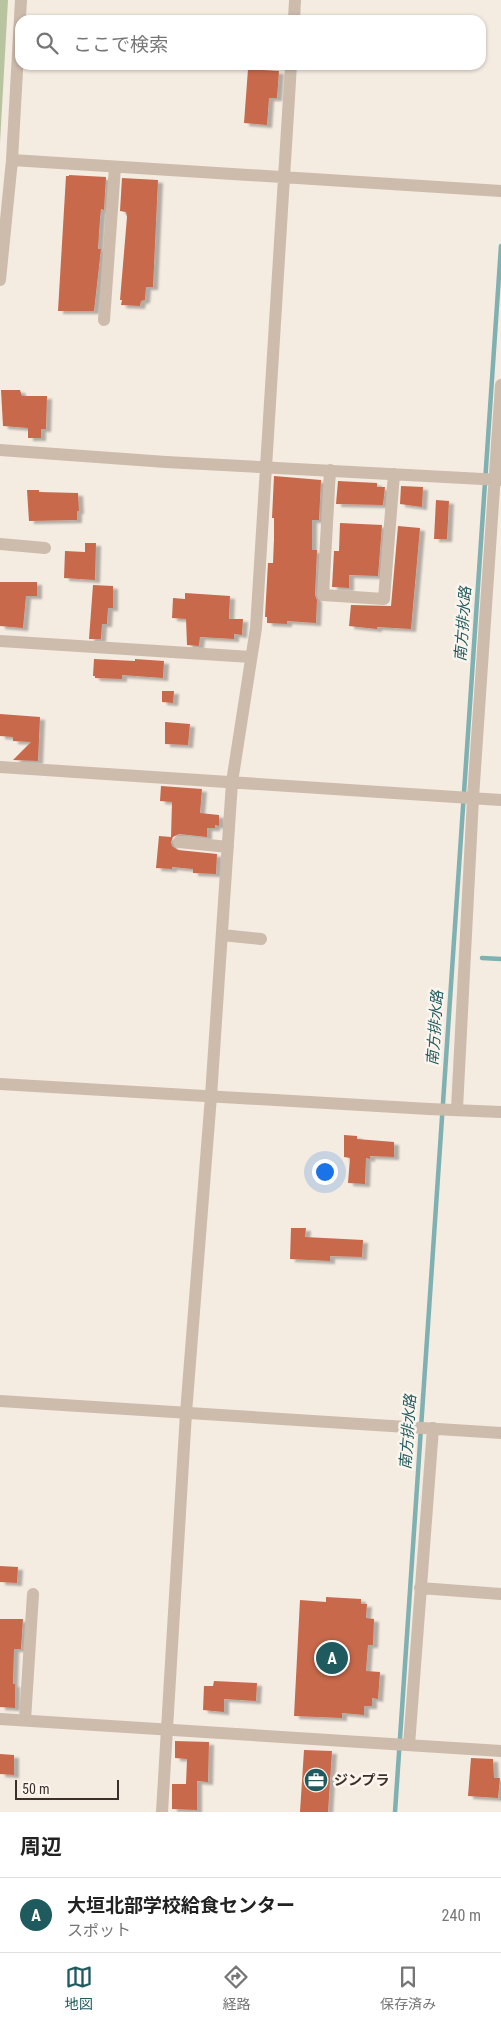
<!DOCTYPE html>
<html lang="ja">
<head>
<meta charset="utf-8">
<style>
	:root { --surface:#fff; --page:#f2f2f2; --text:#222; --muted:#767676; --line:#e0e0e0; --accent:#1f5a5e }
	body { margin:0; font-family:"Roboto Condensed","Noto Sans JP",sans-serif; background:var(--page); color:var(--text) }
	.scale { position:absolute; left:15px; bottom:12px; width:104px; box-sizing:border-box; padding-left:5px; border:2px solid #3b302b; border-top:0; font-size:14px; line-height:18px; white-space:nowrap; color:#3b302b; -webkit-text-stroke:4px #fbf5ee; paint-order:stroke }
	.you { position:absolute; left:324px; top:1171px; width:18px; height:18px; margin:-12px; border:4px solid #fff; border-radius:50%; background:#1a73e8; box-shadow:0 0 0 8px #1a73e833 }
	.badge { display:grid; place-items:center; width:32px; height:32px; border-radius:50%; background:var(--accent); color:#fff; font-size:16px; font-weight:700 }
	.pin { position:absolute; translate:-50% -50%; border:2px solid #fff; box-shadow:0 1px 5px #0006 }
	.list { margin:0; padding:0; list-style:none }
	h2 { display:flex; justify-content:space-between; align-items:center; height:65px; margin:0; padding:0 20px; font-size:21px }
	h2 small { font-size:16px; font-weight:400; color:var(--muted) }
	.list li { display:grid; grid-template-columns:32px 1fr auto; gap:15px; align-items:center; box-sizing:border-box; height:75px; padding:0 20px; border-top:1px solid var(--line) }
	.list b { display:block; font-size:19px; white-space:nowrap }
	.list p { margin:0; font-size:16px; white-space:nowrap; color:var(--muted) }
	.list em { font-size:16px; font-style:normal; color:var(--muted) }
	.icon { flex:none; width:28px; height:28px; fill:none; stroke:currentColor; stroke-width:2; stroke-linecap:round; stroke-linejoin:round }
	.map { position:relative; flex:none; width:501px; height:1812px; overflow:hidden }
	.search { position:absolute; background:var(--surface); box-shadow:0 1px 4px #0004; left:15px; right:15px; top:15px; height:55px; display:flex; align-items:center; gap:12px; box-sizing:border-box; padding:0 18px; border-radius:15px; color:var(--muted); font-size:19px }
	.sheet { height:140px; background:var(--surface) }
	nav { display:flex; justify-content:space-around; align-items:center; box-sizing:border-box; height:70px; border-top:1px solid var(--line); background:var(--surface); font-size:14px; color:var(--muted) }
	nav a { display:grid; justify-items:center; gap:2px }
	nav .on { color:var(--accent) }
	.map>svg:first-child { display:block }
	.green { fill:#b8c4a0 }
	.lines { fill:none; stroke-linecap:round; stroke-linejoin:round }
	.stream { stroke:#7fb0b2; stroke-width:4.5 }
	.building { fill:#c8694b; filter:url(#shadow) }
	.minor { stroke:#cdbbac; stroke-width:12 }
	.labels { text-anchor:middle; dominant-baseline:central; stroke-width:5; stroke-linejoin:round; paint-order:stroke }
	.poi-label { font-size:14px; font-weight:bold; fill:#3b302b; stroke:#fbf5ee; text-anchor:start }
	.water-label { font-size:15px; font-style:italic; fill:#1f5a5e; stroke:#fbf5ee }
</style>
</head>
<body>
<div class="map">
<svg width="501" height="1812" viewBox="0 0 501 1812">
	<defs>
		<filter id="shadow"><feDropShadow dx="5" dy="3" stdDeviation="1" flood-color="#0004"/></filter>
	</defs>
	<rect width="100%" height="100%" fill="#f4ebe1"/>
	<path class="green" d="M0,0h8l-8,143z"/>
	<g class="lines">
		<path class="stream" d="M482,958l19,1
			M395,1812l106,-1566"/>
	</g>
	<path class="building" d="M248,69l31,2 -2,27h-8l-2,27 -23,-2z
		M69,175l37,2 -2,33 -3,-1 -1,10 -2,30h3l-7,62h-36l8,-135h3z
		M122,178l36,2 -5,107h-7l-1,13 -4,1 -1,5 -19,-1 1,-5h-2l7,-83 -1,-5 -6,-1z
		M1,390h19l2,6h25l-1,33h-5v9h-13v-10l-25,-2z
		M274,476l47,4 -2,40h-7v30h5l-2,45 2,5 -1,23 -29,-2v3l-20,-1v-6h-2l3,-54h5l1,-24v-21h-2z
		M338,481l39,2v4h8l-2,18 -47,-1z
		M401,486l22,1 -1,20 -22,-3z
		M27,490h12v2l39,1 1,18h-2v9l-48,1z
		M436,500l13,1 -2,38h-13z
		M340,523l42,2 -4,51 -29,-1v13l-17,-1 2,-36h5z
		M398,526l22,2 -9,101 -34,-2v2l-28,-3 2,-21 40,1z
		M85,543h11l-1,37 -31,-2 1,-27 20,1z
		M0,582h37v14h-11l-3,32 -23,-2z
		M93,585l20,1v22h-5l-1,16h-5l-1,15h-12z
		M185,593l45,3 -1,23h14l-1,16 -8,-1v5l-34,-2 -1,9 -12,-1 -1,-26 -14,-1 1,-20 12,1z
		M94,659l41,2v-2l29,2 -1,17 -41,-3v4l-27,-1v-2h-2z
		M162,691h12l-1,12 -11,-1z
		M0,714l40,3 -2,44 -25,-1 18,-18 -18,-1v-4l-13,-1z
		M165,722l25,2 -2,21 -23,-1z
		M161,786l41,3 -2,24 19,2v11l-4,-1v3h-8v9l-28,-3 -6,3 -2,5 1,4 6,4 39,4 -1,20 -23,-1v-4l-21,-2v2l-16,-1 3,-32 12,1 1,-35 -12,-1z
		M344,1135l13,1v3l37,3v15l-24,-1v3l-4,-1 -1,26 -17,-1 2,-25 -6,-1z
		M291,1228h15l-1,9 58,3 -1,17 -32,-1v5l-40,-2z
		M0,1566l18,1 -1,16 -17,-1z
		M326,1597l35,2v5h6l-1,14 8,1 -1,26h-5l-2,26 14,1 -2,27 -6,-1v8h-8v9l-22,-2v5l-48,-2 6,-116 26,2z
		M0,1619h23l-2,30h-7l-1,35h2v24l-15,-1z
		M214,1681l43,2 -1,18 -32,-2v13l-21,-2 1,-24h9z
		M175,1741l34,1 -1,40 -11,-1v29l-25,-1v-25h14l1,-25 -12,-1z
		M304,1750l28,1 -4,61h-28z
		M0,1754l14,1v20l-14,-1z
		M471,1758l22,1 1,19h6l-2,20 -30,-2z"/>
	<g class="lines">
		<path class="minor" d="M294,20l1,-20
			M12,160l489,31
			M0,280l12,-120 9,-160
			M104,320l11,-153
			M0,450l166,12 335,18
			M330,470l-7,125 61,4 10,-125
			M0,544l45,4
			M0,641l251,16
			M0,767l501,33
			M179,842l49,5
			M222,935l39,4
			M0,1084l429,25 72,3
			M457,1109l16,-311 28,-413
			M0,1401l501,32
			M420,1588l81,6
			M0,1719l501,32
			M25,1720l8,-126
			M409,1745l24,-317
			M162,1812l24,-399 25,-317 21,-314 24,-154 35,-563"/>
	</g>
	<defs>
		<g id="office-disc" transform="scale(1.25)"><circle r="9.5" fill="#1f5a5e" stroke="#fbf5ee"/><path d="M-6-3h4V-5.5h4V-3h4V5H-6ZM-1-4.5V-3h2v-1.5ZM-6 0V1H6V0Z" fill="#fff"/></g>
	</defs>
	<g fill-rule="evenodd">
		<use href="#office-disc" x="316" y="1780"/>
	</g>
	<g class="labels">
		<g class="poi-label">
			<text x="334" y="1780">ジンプラ</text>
		</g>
		<g class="water-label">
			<text transform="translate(463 624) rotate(-86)">南方排水路</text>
			<text transform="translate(435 1028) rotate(-86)">南方排水路</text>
			<text transform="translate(408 1432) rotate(-86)">南方排水路</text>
		</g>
	</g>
</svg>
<div class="scale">50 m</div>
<div class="you"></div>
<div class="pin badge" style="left:332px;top:1658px">A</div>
<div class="search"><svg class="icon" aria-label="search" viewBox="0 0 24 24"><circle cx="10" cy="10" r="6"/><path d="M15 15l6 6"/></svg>ここで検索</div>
</div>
<section class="sheet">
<h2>周辺<small></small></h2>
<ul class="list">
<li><span class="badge">A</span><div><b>大垣北部学校給食センター</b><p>スポット</p></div><em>240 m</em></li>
</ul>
</section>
<nav>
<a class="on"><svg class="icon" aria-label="map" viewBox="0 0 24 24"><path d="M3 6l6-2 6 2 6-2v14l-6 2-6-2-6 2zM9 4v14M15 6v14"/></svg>地図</a>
<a><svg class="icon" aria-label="directions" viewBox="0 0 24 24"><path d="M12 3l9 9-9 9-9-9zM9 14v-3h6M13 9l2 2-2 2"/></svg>経路</a>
<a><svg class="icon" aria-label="saved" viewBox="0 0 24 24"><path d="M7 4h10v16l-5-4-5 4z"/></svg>保存済み</a>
</nav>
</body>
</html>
